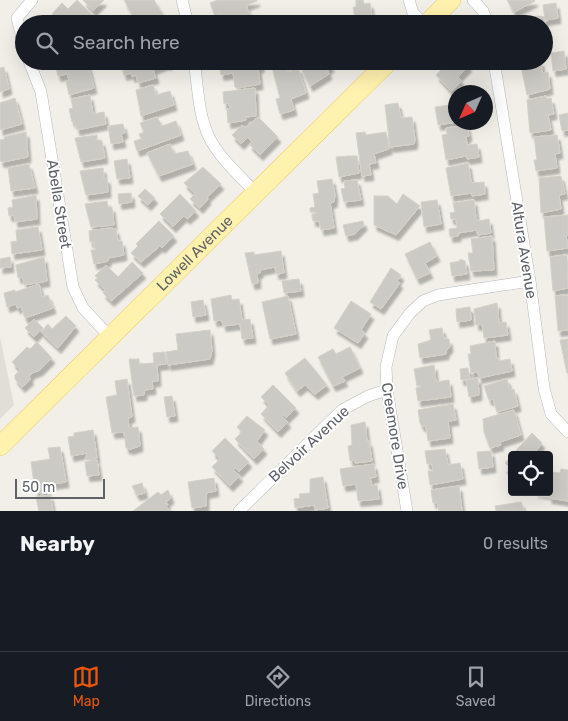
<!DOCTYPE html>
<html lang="en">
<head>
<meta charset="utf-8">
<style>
	:root { --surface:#171b24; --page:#242831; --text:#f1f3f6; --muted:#9ea1a6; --line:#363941; --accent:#ea580c }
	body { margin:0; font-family:Rubik,sans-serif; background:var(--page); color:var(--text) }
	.controls { position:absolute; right:15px; bottom:15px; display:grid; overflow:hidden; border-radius:5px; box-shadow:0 5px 20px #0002 }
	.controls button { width:45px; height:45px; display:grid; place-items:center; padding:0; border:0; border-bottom:1px solid var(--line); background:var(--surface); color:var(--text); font:25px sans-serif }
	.compass { position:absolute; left:448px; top:85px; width:45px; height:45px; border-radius:50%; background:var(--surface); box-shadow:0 5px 20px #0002; rotate:225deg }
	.scale { position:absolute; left:15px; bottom:12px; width:90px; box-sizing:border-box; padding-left:5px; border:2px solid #5f6368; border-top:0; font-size:14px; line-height:18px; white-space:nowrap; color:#5f6368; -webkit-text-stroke:4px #fff; paint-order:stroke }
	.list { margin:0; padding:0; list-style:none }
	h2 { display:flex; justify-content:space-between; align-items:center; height:65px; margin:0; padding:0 20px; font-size:21px }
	h2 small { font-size:16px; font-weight:400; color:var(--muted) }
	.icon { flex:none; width:28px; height:28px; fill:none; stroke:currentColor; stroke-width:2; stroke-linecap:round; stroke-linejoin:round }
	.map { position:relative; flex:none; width:568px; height:511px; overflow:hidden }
	.search { position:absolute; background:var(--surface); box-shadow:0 5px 20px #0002; left:15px; right:15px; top:15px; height:55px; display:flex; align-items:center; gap:12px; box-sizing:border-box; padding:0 18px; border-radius:28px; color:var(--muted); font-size:19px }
	.sheet { height:140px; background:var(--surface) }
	nav { display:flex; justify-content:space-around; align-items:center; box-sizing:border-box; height:70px; border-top:1px solid var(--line); background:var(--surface); font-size:14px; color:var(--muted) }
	nav a { display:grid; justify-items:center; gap:2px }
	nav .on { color:var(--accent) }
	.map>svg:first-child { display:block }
	.education { fill:#e1ded6 }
	.building { fill:#cccac5; stroke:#d6d1c6; filter:url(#shadow) }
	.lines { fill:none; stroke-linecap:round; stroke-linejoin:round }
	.street-casing { stroke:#b5b8bc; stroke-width:12 }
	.primary-casing { stroke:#f2c960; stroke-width:20 }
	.street { stroke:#fff; stroke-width:11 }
	.primary { stroke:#fff2af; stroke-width:19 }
	.labels { text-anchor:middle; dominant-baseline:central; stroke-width:4; stroke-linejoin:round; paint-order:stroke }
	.street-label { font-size:15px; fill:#5f6368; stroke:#fff }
</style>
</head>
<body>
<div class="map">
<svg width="568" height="511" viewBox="0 0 568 511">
	<defs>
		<filter id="shadow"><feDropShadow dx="3" dy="5.5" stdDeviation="1" flood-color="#0004"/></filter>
	</defs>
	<rect width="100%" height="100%" fill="#f1efe8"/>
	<path class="education" d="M0,337l14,68 -14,14z"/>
	<path class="building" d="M77,0l18,18 -3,3 3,3h-31l-12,-10 10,-11 6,6z
		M83,0h21l-11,11z
		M124,0h30l9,15 -26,9z
		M218,0h39v1l-11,4 5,12 -27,7 -2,-11 -7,3 -5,-13z
		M356,0h7l1,4 6,-1 3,20 -17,1 -3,-17h3z
		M507,0h27l1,1 -21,11z
		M556,3l2,15 -13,2 -2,-15z
		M51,15l9,9h-18z
		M539,16l5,1 4,32 -4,1v-26h-27l-1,-5z
		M564,51l2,18 -13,2 -2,-18z
		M65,61h22l7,27 -25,7 -3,-14 3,-1 -2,-6 -9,2 -3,-12z
		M128,61h39l2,4 -3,-1 -13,5 3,9 -18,5 -2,-8 -4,2 -1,-4 -7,2 -3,-11z
		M261,61v6l-3,1 2,16 -22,4 -3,-1 -2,-14 -12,2 -2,-13z
		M302,61h27l2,6 -4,2 2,5 -19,12 -9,-18 3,-1z
		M450,61h14l5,5 -11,11 4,4 -11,10 -15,-16z
		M520,61h21l1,12 6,-1 2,17 -23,6z
		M285,63l3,9 10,-5 8,26 -15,6 3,11 -14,4 -4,-15 4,-1 -8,-31z
		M4,67l5,22 -9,3v-24z
		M153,85l3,10 14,-4 4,14 -33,11 -5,-26z
		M469,85l1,7h-12l1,-4z
		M255,88l1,28 -11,1 1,3 -18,3 -1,-14h3l-1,-6 -5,1 -1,-12z
		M90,95l3,19 11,-2 2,12 -29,6 -2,-9 -3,1 -3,-13 4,-1 -2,-9z
		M546,96v3l5,-1 3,16 -6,1 3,15 -21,3 -3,-33z
		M15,98l7,26 -22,6v-27z
		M398,103l3,15 11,-1 3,23 -1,4 -24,3 -5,-42z
		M456,104v18l-18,3 -3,-18z
		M568,113v17l-6,1 -3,-16z
		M157,117l5,9 14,-5 5,14 -44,16 -3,-10 7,-2 -2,-5 5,-2 -4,-9z
		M258,117l20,20 -18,18 -11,-11 3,-2 -4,-5 -7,7 -9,-9 10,-10 3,3z
		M123,124l2,9 -4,1 2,8 -12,2 -3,-18z
		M467,125l2,11 -3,1 1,8 10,-1 2,13 -12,2 -1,-3 -20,4 -4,-25 5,-1 -1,-6z
		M26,132l2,25 -25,5 -3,-1v-21l5,-1 -1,-2z
		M365,132l1,3 20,-3 3,17 -15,5 2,9 -7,1 2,11 -9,1 -6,-43z
		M97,135v5l5,1 3,17 -24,4 -6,-24z
		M557,135l3,18 -5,1 2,14 -21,3 -2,-11h3l-3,-23z
		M170,144l4,10 14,-3 5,13 -34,12 -12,-23z
		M348,156h9l2,17 -20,4 -3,-20z
		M127,159l3,19 -13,1 -3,-18z
		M468,163l3,18 1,2 12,-1 1,12 -13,2 -1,-3 -20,3 -5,-28z
		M29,164l6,24 -24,3 -3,-23z
		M203,167l18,17 -14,13 1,2 -8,9 -10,-9 5,-5 -11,-11z
		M103,168l1,11 3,-1 1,14 -22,3 -6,-24z
		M561,176l4,18 -6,1 2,14 -20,4 -2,-35z
		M332,179l3,16 -1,7 -4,1 4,25 -13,2 -2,-9h-6l-1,-6 4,-1v-2h-6v-4l5,-1 -2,-13 6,-1 -2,-12z
		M357,180l4,20 -17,2 -3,-13 4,-1 -1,-7z
		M145,189l10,9 -7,7 -10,-9z
		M131,193l1,9 -13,2 -1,-10z
		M180,194l16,17 -9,8 -3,-3 -11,11 -13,-13z
		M403,194l17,12 -24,29 -22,-10v-29h14l9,8z
		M36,195l1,24 -22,3 -1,-7 -5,1 -1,-8 5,-1 -1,-7z
		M437,200l4,24 -17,3 -3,-25z
		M474,200l2,18 2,3 11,-2 2,14 -13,2 -2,-5 -18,3v3l-8,1 -1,-8 8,-1 -1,-9h-5l-1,-6 5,-1 -2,-9z
		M107,201l1,6h4l2,18 -23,2 -6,-23z
		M568,215v20l-2,1 2,12 -21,3 -3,-34z
		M159,221l15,15 -12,12 -2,-2 -19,16 -10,-9 7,-7 -2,-2z
		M363,221l1,4 -9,9 -9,2 -3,-11z
		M38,227l4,23 -30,4 -1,-12 6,-1 -1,-11z
		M110,228l6,1 2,12h4l2,14 -16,3v3l-14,3 -3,-14h4l-1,-8h-4l-1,-11z
		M492,236l2,34 -23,1 -3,-18h5l-2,-14z
		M430,242l7,14 -12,7 5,10 -13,6 -12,-25z
		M281,251l3,22 -8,1 -1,-7 -15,3v3h-3l1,10 -6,1 -7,-31 9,-1v3z
		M567,255l1,33 -15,3 -3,-34z
		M10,257l1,10 -11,1v-9z
		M44,257l3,24 -23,4 -1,-8 -5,1 -2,-13z
		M460,259l5,2 2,13 -15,2 -2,-13 10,-2z
		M132,262l11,11 -32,28 -8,-8 2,-3 -10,-10 3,-2 -3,-2 11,-11 12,12z
		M391,268l10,7 -4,6 3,2 -19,26 -11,-7z
		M299,279l2,12 -17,2 -2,-12z
		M39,284l3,13 6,-2 5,13 -28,10 -4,-11 -4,1 -1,-4 -9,3 -3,-14 11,-3v2z
		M231,295l1,5 7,-1 3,21 8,-1 3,19 -11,1 -2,-15 -17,2 -1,-6 -8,1 -3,-22z
		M562,295l6,1v34l-10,1 -3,-35z
		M288,296l8,38 -26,5 -8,-37z
		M203,300l3,15 -13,2 -2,-15z
		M351,301l20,13 -10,16 4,3 -7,10 -24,-15z
		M497,303l2,20 7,-1 2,13 -24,3 -2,-14 -6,1 -2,-16z
		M470,307l1,13 -14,2 -1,-13z
		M66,316l10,10 -18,22 -17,-16 7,-8 4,5z
		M34,319l9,9 -9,9 -9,-9z
		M442,328l2,11h5l1,8 -4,4v3l-26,4 -2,-14 13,-4 -2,-10z
		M210,330l2,20 -2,9 -42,6 -2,-13 12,-2 -2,-16z
		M568,339v33l-1,1 -7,-33z
		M495,341l1,17h2l1,3 11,-2 2,12 -33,7 -1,-6 -7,1 -3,-19h3l-1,-8z
		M37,342l15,16 -12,12 -8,3 -3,4 2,2 -9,8 -7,-8v-4l5,-5 -8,-8 15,-15 3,2z
		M350,347l10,21 -18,9 3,4 -12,5 -15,-29 15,-8 3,5z
		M165,352l1,12 -9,1 1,16h-6l1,8 -9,1v5l-10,1 -5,-37h10v5l15,-1 -1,-10z
		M305,358l22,27 -12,9 -10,-9 -8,6 -12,-18z
		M434,365l2,17 13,-2 2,17 -33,4 -2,-13 5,-1v-2l-4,1 -3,-17z
		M468,368l2,11 -9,1 -1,-11z
		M478,378l1,17 -10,2 -3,-17z
		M127,379l5,38 -4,1 1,10 9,-1 2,19 -9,3 -5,-1 -2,-16 -12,1 -6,-36 11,-2 -2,-14z
		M507,379l3,11 4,-1 4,17 -21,6 -4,-13 -4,1 -5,-14z
		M273,385l23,23 -10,10 -3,-3 -1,1 6,6 -10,10 -17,-18 8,-9 -8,-8z
		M172,396l3,20 -8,1 -3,-20z
		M453,404l3,16 -8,1 2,17 -22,3 -2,-15h-4l-2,-3 -2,-13z
		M514,410l7,25 -21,7 1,3 -11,3 -6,-16 -1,-13z
		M247,416l18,14 -8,11 7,8 -10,10 -19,-20 7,-7 -5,-5z
		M365,422l2,19h2l3,20 -17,2v-3l-5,1 -2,-15 4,-1 -1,-20z
		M93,430l4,28 -12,2 2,-7 -16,3 -3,-19 6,-1v-3z
		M532,433l10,10 -9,12h-21z
		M225,438l24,24 -10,10 -4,-4 -2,2 7,6 -10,10 -18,-19 8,-8 -8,-8z
		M60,447l6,35 -20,3 2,8 -7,1 -6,-4 -4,-28 19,-3 -2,-11z
		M445,449l3,16 12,-2 3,16 -33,6 -2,-14h5l-1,-7h-5l-2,-13z
		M491,451l2,16 -14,2 -2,-17z
		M512,455v23l-6,-5 4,-5 -5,-5z
		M97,460l2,15 -12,1 -2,-14z
		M374,464l2,13 -6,1 2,8 5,-1 2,14 -21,2 -2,-17 -13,2 -3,-17z
		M561,469l7,1v31l-19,-3v-4l-14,-2h14v-13h2l1,-7 8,1z
		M323,477l5,31 -13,2 -1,-5 -19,3 -1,-9 6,-1 -1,-4 11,-1v-14z
		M214,478l2,13 -10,2v13l-14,2 -4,-26z
		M142,483l3,10 -8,2 -5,-9z
		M459,486l3,25h-23l-2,-9 -4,1 -2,-13z
		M168,490l3,8 -5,4 2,3 -2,1 4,5h-37l25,-19 3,3z
		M50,495l3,16h-14l-3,-14z
		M521,502l3,9h-28l-1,-5z"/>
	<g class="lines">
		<g class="street-casing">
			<path id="street" d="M182,0l6,24
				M409,0l4,13 11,11
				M473,0l10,11 5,13
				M24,45l-7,-27 15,-18
				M29,61l12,31 32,195 10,21 27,29
				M194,61c4,25 4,53 15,76 11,22 31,39 47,56
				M494,61l36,220 14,107 7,26 17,18
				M239,511l103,-101 26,-14 19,-6
				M407,511l-20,-121 -1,-23 7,-31 17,-23 13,-12 15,-6 92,-14"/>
		</g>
		<g class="primary-casing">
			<g id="primary">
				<path d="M427,24l24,-24"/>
				<path id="s1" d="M0,446l389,-385"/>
			</g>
		</g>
		<use href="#street" class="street"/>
		<use href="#primary" class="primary"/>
	</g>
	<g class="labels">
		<g class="street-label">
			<text transform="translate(59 204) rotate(81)">Abella Street</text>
			<text transform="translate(524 250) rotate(81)">Altura Avenue</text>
			<text stroke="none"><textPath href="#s1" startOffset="274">Lowell Avenue</textPath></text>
			<text transform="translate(395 436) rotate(81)">Creemore Drive</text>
			<text transform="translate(309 444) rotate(-43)">Belvoir Avenue</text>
		</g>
	</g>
</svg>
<div class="controls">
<button><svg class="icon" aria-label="locate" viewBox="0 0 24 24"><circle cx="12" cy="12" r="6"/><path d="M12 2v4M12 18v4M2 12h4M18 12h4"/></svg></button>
</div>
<svg class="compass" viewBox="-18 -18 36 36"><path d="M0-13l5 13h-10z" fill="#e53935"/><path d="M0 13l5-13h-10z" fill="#9ea1a6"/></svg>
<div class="scale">50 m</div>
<div class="search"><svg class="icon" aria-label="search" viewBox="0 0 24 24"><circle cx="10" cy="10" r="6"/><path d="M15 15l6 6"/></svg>Search here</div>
</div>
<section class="sheet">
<h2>Nearby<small>0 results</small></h2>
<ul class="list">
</ul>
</section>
<nav>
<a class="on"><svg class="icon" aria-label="map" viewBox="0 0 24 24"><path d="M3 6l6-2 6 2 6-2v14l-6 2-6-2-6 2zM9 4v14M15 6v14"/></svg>Map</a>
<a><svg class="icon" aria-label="directions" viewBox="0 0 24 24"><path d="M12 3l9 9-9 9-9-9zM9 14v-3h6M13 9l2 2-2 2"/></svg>Directions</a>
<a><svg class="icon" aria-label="saved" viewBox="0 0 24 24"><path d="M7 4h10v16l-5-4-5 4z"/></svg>Saved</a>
</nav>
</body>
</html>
